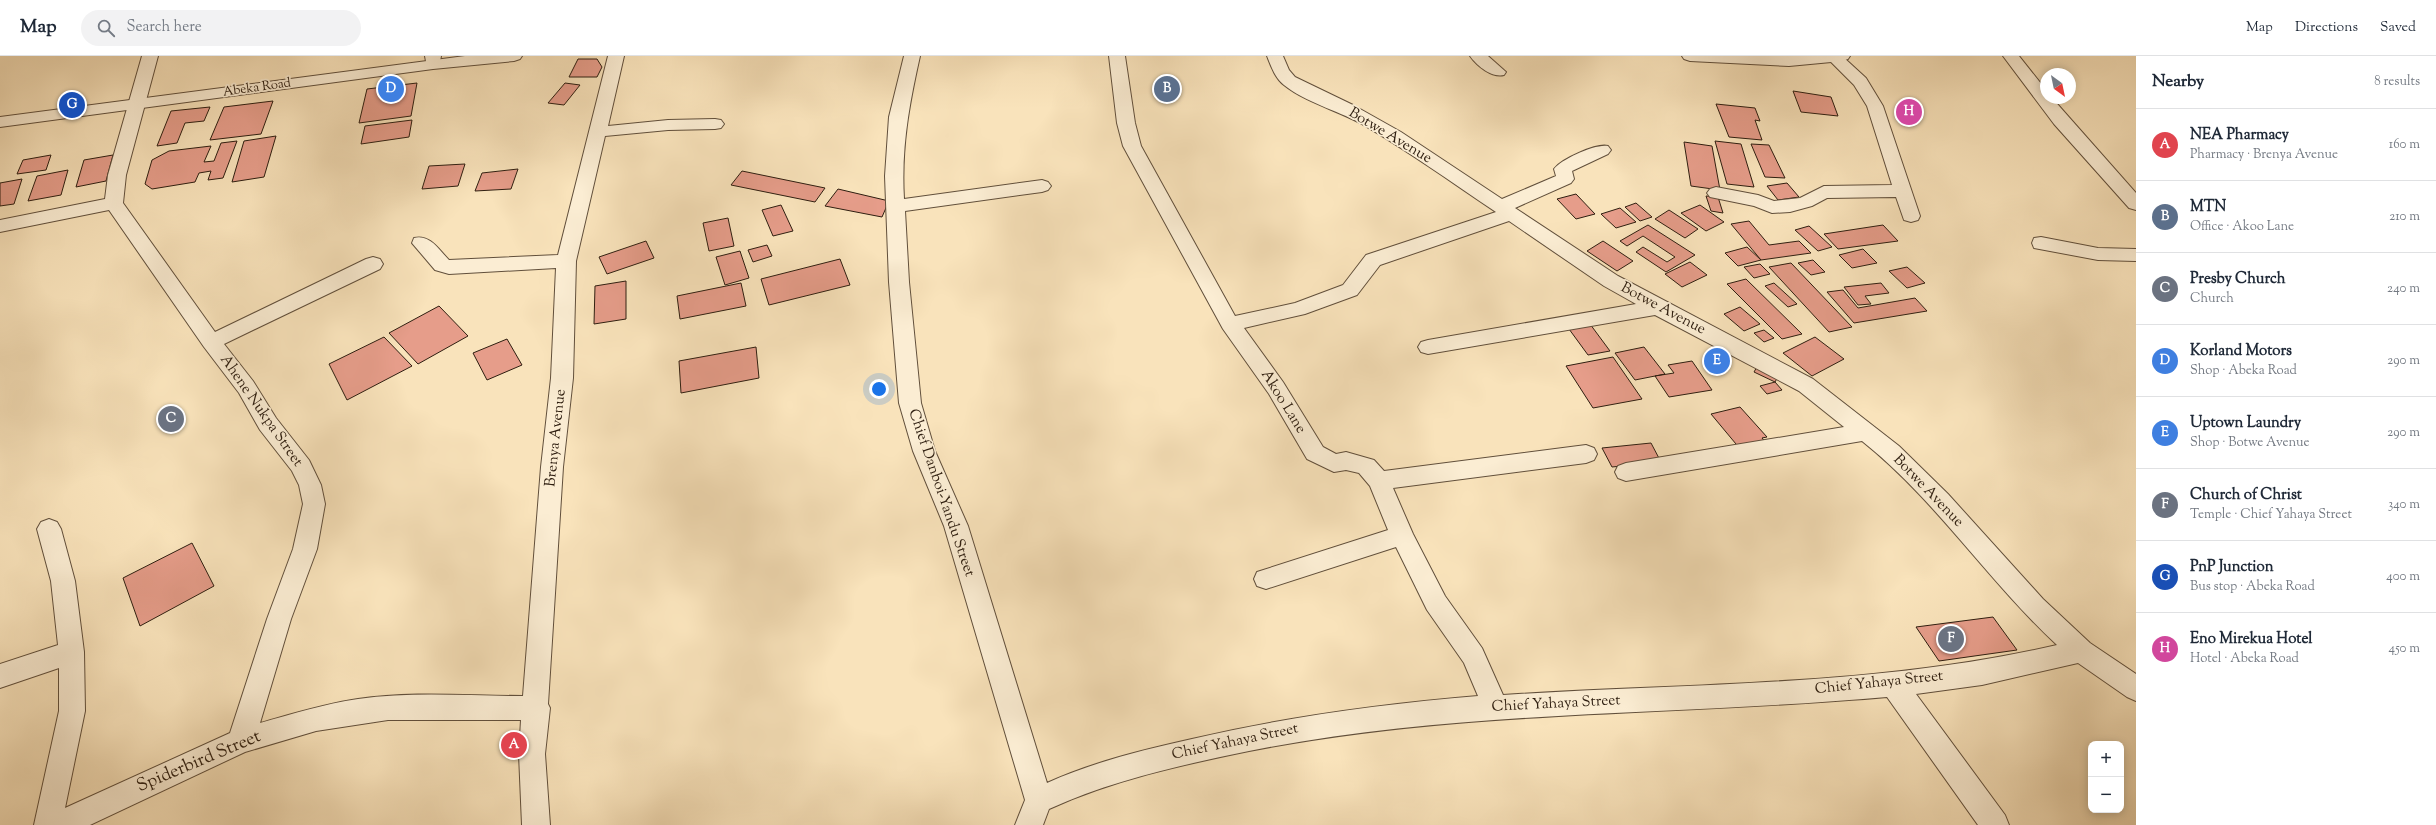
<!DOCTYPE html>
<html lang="en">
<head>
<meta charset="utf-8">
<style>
	:root { --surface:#fff; --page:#f2f2f3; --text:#1f2937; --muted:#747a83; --line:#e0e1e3; --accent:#8f2418 }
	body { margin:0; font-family:"Sorts Mill Goudy",serif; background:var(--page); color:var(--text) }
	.controls { position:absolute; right:12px; bottom:12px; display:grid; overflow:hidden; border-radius:8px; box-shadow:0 2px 10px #0003 }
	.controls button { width:36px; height:36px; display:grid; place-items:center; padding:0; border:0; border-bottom:1px solid var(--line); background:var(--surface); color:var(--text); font:20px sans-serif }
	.compass { position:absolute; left:2040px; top:12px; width:36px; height:36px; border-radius:50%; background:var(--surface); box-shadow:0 2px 10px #0003; rotate:147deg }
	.you { position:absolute; left:879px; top:333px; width:14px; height:14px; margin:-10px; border:3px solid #fff; border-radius:50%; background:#1a73e8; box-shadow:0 0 0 6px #1a73e833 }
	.badge { display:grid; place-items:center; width:26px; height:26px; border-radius:50%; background:var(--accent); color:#fff; font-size:13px; font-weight:700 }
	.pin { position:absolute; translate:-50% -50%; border:2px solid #fff; box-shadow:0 1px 4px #0006 }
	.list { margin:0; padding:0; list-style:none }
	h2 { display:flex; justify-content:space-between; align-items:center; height:52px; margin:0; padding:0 16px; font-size:17px }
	h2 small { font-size:13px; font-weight:400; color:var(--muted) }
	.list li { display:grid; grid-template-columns:26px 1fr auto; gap:12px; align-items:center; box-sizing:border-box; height:72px; padding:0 16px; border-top:1px solid var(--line) }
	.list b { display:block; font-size:15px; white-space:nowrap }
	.list p { margin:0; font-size:13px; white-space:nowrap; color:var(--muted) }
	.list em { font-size:13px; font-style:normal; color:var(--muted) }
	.icon { flex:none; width:22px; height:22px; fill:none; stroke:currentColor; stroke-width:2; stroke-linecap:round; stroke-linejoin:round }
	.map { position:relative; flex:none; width:2136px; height:769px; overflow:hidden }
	header { display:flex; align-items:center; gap:24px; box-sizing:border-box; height:56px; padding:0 20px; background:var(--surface); border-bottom:1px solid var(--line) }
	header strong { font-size:19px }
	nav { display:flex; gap:22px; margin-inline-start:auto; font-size:14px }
	.search { width:280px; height:36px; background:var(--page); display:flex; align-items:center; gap:10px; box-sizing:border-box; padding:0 14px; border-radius:22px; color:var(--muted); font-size:15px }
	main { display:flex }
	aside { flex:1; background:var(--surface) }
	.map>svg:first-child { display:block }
	.building { fill:#e69d8a; stroke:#2e1e10 }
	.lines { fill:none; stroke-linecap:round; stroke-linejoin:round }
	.minor-casing { stroke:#614f3b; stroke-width:2 }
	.tertiary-casing { stroke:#614f3b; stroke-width:2 }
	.minor { fill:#fbedd3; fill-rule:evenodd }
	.tertiary { fill:#fbedd3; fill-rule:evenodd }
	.labels { text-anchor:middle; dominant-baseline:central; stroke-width:3.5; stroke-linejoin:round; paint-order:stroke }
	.far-street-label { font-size:13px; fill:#2e1e10; stroke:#fbedd3 }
	.street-label { font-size:15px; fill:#2e1e10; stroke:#fbedd3 }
	.near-street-label { font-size:18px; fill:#2e1e10; stroke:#fbedd3 }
</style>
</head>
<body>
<header>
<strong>Map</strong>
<div class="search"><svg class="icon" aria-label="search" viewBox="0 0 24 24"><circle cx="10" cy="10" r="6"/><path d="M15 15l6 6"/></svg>Search here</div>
<nav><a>Map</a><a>Directions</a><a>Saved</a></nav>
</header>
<main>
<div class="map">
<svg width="2136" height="769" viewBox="0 0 2136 769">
	<rect width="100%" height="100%" fill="#f9e3bb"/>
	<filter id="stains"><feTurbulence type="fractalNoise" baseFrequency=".005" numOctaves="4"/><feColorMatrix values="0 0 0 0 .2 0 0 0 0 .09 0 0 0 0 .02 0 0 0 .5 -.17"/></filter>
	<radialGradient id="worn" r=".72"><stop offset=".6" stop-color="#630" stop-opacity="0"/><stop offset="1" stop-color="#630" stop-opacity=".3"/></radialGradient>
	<path class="building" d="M578,3h19l5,8 -5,10h-28z
		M417,27l-6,33 -52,7 8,-34z
		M565,27l15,2 -16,20 -16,-2z
		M1793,35l38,6 7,19 -37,-4z
		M273,45l-12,33 -51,6 14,-33z
		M1716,48l39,4 5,13 -5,-1 7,20 -33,-3z
		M210,51l-6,14 -19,2 -8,20 -20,3 14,-35z
		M412,64l-3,17 -48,7 4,-18z
		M276,80l-12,41 -32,5 12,-41z
		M237,85l-14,37 -15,2 3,-9 -12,2 -4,9 -43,7 -7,-5 7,-24 17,-9 42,-5 -7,16 10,-1 7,-18z
		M1715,85l26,3 13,43 -27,-3z
		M1684,86l28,4 8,44 -29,-4z
		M1751,88l18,1 16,33 -20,-1z
		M51,99l-5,15 -29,4 6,-14z
		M113,99l-7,26 -30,6 8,-27z
		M465,108l-7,22 -36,3 7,-23z
		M518,113l-7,20 -36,2 7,-18z
		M68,114l-7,25 -33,6 9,-25z
		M742,115l83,17 -10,14 -84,-17z
		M22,123l-8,25 -14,2v-23z
		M1787,127l12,14 -21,3 -11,-14z
		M838,133l51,12 -7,16 -57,-11z
		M1576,138l19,20 -19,5 -19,-20z
		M1706,140l12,1 5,16 -12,-2z
		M1636,147l16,14 -12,4 -15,-14z
		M781,149l12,26 -20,5 -11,-26z
		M1700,149l24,17 -18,9 -25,-18z
		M1620,152l16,14 -20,6 -15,-14z
		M1669,154l29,19 -13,9 -30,-19z
		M728,162l6,28 -25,5 -6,-28z
		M1749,165l20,24 30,-4 12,12 -50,7 -30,-36z
		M1648,169l47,30 -29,17 -30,-20 7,-5 24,15 8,-5 -32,-21 -16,10 -7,-5z
		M1883,169l15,16 -60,8 -14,-15z
		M1809,170l23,21 -14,4 -23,-21z
		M646,185l8,17 -47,16 -8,-17z
		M1603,185l30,20 -16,10 -30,-20z
		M767,189l5,11 -19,6 -5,-12z
		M1747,191l14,13 -23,6 -13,-13z
		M1863,193l14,14 -25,5 -13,-13z
		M740,195l9,27 -24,7 -9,-28z
		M840,203l10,26 -81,20 -8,-26z
		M1813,204l12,12 -14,3 -13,-12z
		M1690,206l17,13 -25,12 -17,-13z
		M1791,207l61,64 -23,5 -60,-65z
		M1760,208l10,10 -16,4 -10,-11z
		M1907,211l18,16 -18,5 -18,-17z
		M1746,223l56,55 -20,5 -55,-55z
		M626,225v38l-32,5 1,-38z
		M741,227l5,23 -66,13 -3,-23z
		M1774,227l23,21 -9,3 -23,-21z
		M1881,227l8,10 -24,3 6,8 -13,1 -14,-18z
		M1843,234l15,18 57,-10 12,13 -73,12 -27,-31z
		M439,250l29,30 -50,28 -29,-31z
		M1740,251l20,17 -16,7 -20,-17z
		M1590,268l20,27 -22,4 -19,-26z
		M1764,274l10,8 -10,4 -10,-9z
		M384,281l28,29 -65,34 -18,-36z
		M1815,281l29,22 -32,17 -29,-23z
		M507,283l15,26 -35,15 -14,-27z
		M756,291l3,31 -78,15 -2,-32z
		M1644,291l21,27 -30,6 -20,-27z
		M1613,301l29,42 -49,9 -27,-42z
		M1692,305l20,29 -43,7 -14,-21 19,-3 -6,-8z
		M1758,309l21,10 -4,7 -21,-10z
		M1775,326l7,8 -15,4 -7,-8z
		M1740,351l27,30 -5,1 5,6 -26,6 -30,-36z
		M1651,387l10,19 -49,5 -10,-19z
		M192,487l22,43 -74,40 -17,-48z
		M1993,561l24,33 -78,11 -23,-34z"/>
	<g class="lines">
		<g class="minor-casing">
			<path id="minor" d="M142,0h16l-32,119 -3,28 92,129 151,-73 7,-2 7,2 3,5 -3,5 -156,75 29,37 23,37 33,42 12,25 4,19 -8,45 -26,70 -31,104c32,-9 64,-19 98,-24 54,-8 111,-3 165,-3l18,-229 10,-89 5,-110 -107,6 -14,-4 -23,-27 2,-5c16,-4 25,12 35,22l109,-5 50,-199h16l-16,70 60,-6 47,-1 6,1 3,4 -3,4 -6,1 -47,1 -63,6 -29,125 -3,117 -10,89 -15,237 2,4 -5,46 5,71h-28l-3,-71 2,-34h-133l-72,11 -71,21 -155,73h-56l25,-114v-43l-59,20v-24l58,-19 -7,-64 -14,-52 4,-7 8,-3 8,3 4,7 14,52 9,71 1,59 -20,97 165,-75 37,-114 26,-70 10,-45 -4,-19 -7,-14 -32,-41 -21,-37 -35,-46 -95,-137 -109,22v-12l105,-21 3,-24z
				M425,0h16l-2,11h-12z
				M904,0h16c-11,49 -19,92 -16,143l138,-19 6,2 3,4 -3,4 -6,2 -137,19 4,71 12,121 14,48 33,75 79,257c46,-21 96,-33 145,-44 94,-22 190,-35 286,-43l-14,-33 -37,-53 -31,-63 -130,42 -9,-3 -3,-7 3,-7 131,-42 -18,-44 -11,-13 -13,-3 -12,2 -27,-13 -38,-65 -46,-65 -100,-183 -6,-23 -8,-67h16l10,67 6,23 94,170 60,-13 48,-18 23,-30 130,-43c-45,-30 -89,-62 -136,-89 -24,-13 -55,-21 -76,-38 -9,-7 -13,-19 -17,-29h16l6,14 6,7 58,28 48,27 101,67 54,-23 -2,-7c7,-10 43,-26 54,-23l3,4 -3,4 -36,17 2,8 -3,4 -56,25 103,68 195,103 86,67 49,48 95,105 47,44 46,31v27l-9,-4 -49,-34 -96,22 -66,9 89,121 4,10h-31l-91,-128c-213,19 -427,12 -638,54 -68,14 -136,29 -200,58l-6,16h-28l10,-25 -81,-274 -31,-75 -14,-48 -10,-121 -4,-106 4,-59zM1509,165l95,65 32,18 -208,36 -7,2 -3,5 3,5 7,2 227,-39 144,76 45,36 -218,36 -8,3 -3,6 3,6 8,3 236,-40c74,59 126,140 195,204 -181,42 -368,38 -554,50l-21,-47 -37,-52 -32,-62 -20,-46 193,-25 8,-3 3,-6 -3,-6 -8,-3 -202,26 -10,-11 -28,-8 -10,2 -13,-7 -40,-65 -39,-54 61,-14 52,-19 23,-30z
				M1470,0h18l18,16 -2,3c-12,3 -27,-9 -34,-19z
				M1825,0h17l24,22 17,28 37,110 -2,4 -7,2 -7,-2 -8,-23 -69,1 -15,8 -22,6 -18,1 -18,-7 -44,-9 -3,-4 3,-4 6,-2 42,8 16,6 26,-3 24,-12 68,-1 -25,-79 -13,-21z
				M2003,0h16l27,34v8h6l84,95v17l-7,-2 -75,-84z
				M2041,181l57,11 38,1v12l-38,-1 -64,-12 -2,-5 2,-5z"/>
		</g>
		<g class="tertiary-casing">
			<path id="tertiary" d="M465,0h57l-2,3 -6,2 -81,8 -433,58v-10z
				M1682,0h168l-2,3 -6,2 -53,5 -99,-5 -6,-2z"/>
		</g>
		<use href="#minor" class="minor"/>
		<use href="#tertiary" class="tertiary"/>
	</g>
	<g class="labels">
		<g class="far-street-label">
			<text transform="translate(257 32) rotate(-8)">Abeka Road</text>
		</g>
		<g class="street-label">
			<text transform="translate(1390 80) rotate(31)">Botwe Avenue</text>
			<text transform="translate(1663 253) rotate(28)">Botwe Avenue</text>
			<text transform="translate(1283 346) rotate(58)">Akoo Lane</text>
			<text transform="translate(261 355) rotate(55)">Ahene Nukpa Street</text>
			<text transform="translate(556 382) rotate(-84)">Brenya Avenue</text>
			<text transform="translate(1928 435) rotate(46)">Botwe Avenue</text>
			<text transform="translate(941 437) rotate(71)">Chief Danboi-Yandu Street</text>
			<text transform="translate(1879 627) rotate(-6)">Chief Yahaya Street</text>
			<text transform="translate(1556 648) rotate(-3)">Chief Yahaya Street</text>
			<text transform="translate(1235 686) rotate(-12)">Chief Yahaya Street</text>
		</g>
		<g class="near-street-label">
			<text transform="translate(199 706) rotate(-23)">Spiderbird Street</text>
		</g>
	</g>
	<rect width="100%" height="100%" filter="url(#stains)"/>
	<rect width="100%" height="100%" fill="url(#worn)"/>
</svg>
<div class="controls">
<button>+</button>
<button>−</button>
</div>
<svg class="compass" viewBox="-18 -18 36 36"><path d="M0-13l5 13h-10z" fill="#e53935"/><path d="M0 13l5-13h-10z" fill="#747a83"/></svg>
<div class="you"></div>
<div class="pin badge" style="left:514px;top:689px;background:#e0444e">A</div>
<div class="pin badge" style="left:1167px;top:33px;background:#5c6f8a">B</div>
<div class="pin badge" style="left:171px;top:363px;background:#6b7280">C</div>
<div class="pin badge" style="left:391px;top:33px;background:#3f7fe0">D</div>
<div class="pin badge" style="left:1717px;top:305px;background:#3f7fe0">E</div>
<div class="pin badge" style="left:1951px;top:583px;background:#6b7280">F</div>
<div class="pin badge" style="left:72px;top:49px;background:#1a4fb4">G</div>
<div class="pin badge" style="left:1909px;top:56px;background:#d1479c">H</div>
</div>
<aside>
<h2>Nearby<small>8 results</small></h2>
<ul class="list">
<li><span class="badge" style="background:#e0444e">A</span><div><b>NEA Pharmacy</b><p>Pharmacy · Brenya Avenue</p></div><em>160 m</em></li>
<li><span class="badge" style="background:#5c6f8a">B</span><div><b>MTN</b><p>Office · Akoo Lane</p></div><em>210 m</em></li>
<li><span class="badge" style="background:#6b7280">C</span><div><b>Presby Church</b><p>Church</p></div><em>240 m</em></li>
<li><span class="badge" style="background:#3f7fe0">D</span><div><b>Korland Motors</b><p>Shop · Abeka Road</p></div><em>290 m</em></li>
<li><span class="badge" style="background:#3f7fe0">E</span><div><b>Uptown Laundry</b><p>Shop · Botwe Avenue</p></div><em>290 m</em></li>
<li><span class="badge" style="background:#6b7280">F</span><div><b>Church of Christ</b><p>Temple · Chief Yahaya Street</p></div><em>340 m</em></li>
<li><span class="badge" style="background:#1a4fb4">G</span><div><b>PnP Junction</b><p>Bus stop · Abeka Road</p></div><em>400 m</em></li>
<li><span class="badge" style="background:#d1479c">H</span><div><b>Eno Mirekua Hotel</b><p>Hotel · Abeka Road</p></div><em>450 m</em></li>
</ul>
</aside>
</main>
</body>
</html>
